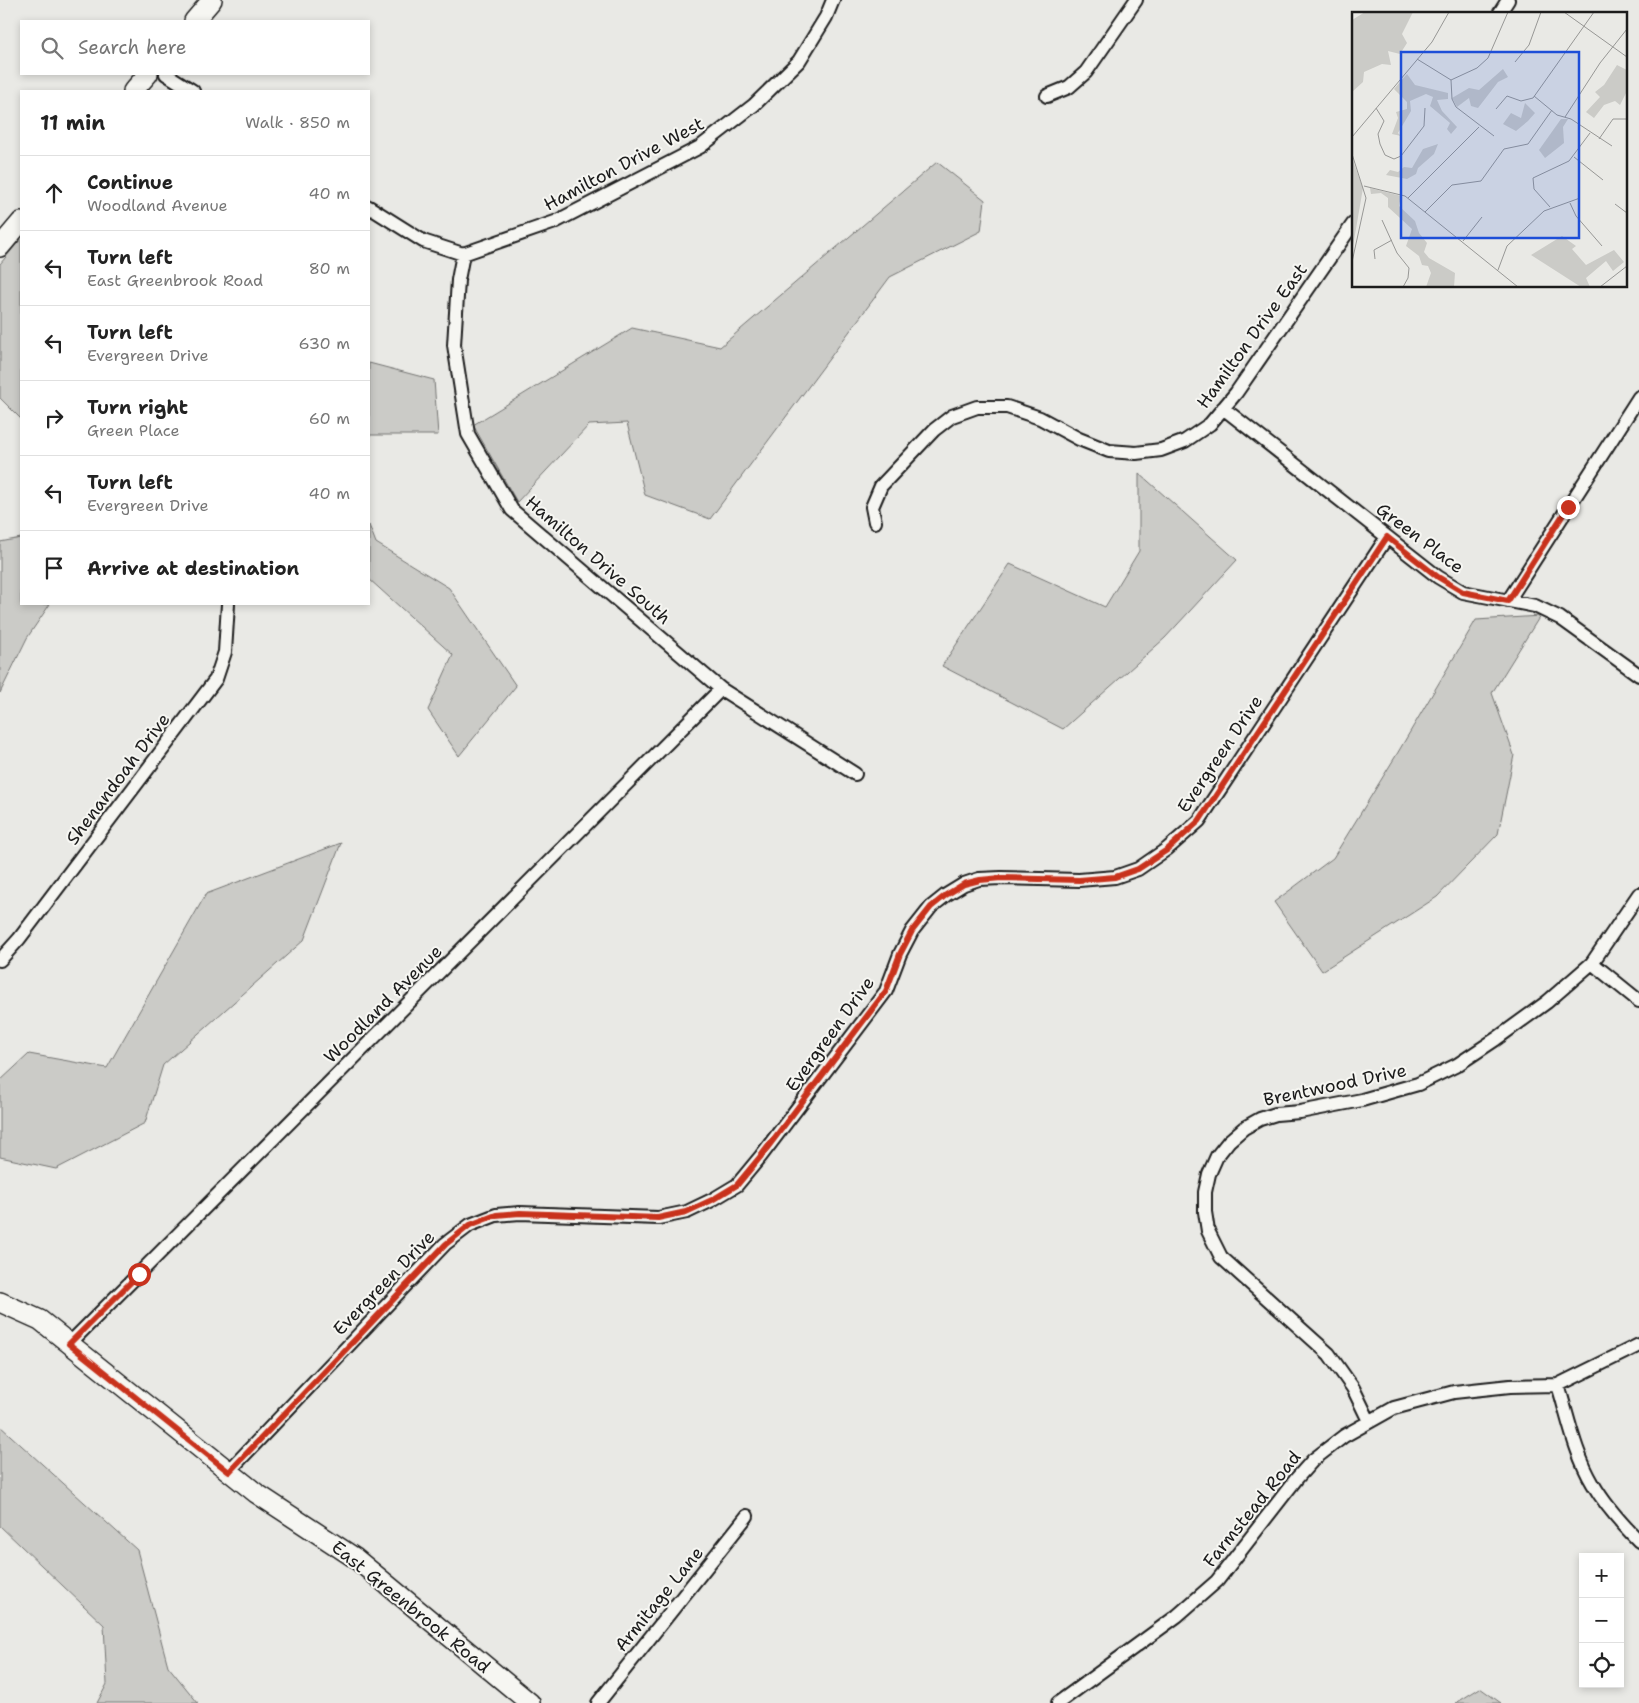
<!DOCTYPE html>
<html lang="en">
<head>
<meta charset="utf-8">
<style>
	:root { --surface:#fff; --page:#f2f2f2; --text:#222; --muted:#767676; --line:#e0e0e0 }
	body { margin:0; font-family:"Shantell Sans",sans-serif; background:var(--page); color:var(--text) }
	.controls { position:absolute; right:15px; bottom:15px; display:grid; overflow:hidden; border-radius:0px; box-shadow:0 2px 8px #0003 }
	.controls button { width:45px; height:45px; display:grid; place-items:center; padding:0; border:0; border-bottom:1px solid var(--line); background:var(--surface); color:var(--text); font:25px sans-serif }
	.stop { position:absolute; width:15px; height:15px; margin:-11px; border:4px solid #c8321e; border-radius:50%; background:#fff }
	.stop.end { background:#c8321e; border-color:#fff; box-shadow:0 1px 5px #0008 }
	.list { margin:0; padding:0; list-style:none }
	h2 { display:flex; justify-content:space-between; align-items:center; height:65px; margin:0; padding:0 20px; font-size:21px }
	h2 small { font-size:16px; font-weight:400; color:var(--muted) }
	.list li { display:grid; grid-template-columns:32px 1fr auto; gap:15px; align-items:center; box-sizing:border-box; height:75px; padding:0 20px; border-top:1px solid var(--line) }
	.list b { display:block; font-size:19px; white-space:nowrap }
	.list p { margin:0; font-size:16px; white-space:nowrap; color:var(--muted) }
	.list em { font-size:16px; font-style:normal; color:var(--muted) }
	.icon { flex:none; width:28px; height:28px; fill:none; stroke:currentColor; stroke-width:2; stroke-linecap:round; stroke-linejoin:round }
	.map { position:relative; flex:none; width:1639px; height:1703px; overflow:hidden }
	.search { position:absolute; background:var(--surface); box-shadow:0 2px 8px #0003; left:20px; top:20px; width:350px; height:55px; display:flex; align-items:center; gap:12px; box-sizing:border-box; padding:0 18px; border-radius:0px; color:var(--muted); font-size:19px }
	.panel { position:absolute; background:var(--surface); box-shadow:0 2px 8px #0003; left:20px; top:90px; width:350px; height:515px; border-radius:0px }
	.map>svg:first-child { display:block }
	.green { fill:#cbcbc7; stroke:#747472 }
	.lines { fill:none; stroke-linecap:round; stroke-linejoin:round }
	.street-casing { stroke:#1c1c1c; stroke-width:16 }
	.secondary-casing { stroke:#1c1c1c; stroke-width:22 }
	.street { stroke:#f6f6f2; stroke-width:12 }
	.secondary { stroke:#f6f6f2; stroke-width:19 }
	.route { stroke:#c8321e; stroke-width:6 }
	.labels { text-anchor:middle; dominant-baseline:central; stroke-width:4; stroke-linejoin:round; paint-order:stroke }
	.street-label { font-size:18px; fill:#1c1c1c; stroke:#f6f6f2 }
	.inset-road { fill:none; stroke:#979795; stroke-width:1 }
	.view { fill:#1d4ed8; fill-opacity:0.15; stroke:#1d4ed8; stroke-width:2.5 }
	.inset-edge { fill:none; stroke:#1c1c1c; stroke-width:2.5 }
</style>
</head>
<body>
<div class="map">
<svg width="1639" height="1703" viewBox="0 0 1639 1703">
	<rect width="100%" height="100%" fill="#e9e9e5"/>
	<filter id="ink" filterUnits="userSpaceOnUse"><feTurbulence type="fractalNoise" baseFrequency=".02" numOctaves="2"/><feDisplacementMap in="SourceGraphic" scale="10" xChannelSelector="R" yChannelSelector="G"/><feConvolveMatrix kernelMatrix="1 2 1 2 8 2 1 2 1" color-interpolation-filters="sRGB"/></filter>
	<g filter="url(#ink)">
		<path class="green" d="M937,162l48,38 -4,31 -91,46 -180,242 -65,-24 -18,-72 -38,2 -72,77 -44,-77 159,-97 88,19z
			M21,239v180l-21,-21v-134z
			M369,363l65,17 4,55h-69z
			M1139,473l98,87 -72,78 -102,91 -121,-63 68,-102 95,43 34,-56z
			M369,525l7,18 73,45 67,98 -57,70 -31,-46 25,-55 -84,-76z
			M21,538v66h29l-23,34 -27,55v-151z
			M1540,616l-48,77 22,62 -16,79 -61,63 -115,74 -48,-69 59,-44 64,-104 79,-134z
			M341,843l-37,97 -141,125 -18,58 -89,46 -56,-12v-76l29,-27 78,14 99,-174z
			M0,1426l137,124 31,116 30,37h-101l10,-19 -3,-59 -104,-99z
			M1480,1688l21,15h-45z"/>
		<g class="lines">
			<g class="street-casing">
				<path id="street" d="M1499,14l9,-14
					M166,74l27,17
					M1047,96l22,-9 17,-15 50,-72
					M369,207l54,34 40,13
					M463,254l-5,26 -4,65 14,89 44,76 209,179 134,85
					M463,254l92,-32 145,-75 54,-42 45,-44 27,-44 7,-17
					M1223,408l215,169 25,15 72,14 25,12 79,57
					M875,522l-3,-15 9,-21 53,-56 18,-14 25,-9h30l33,11 39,21 30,12 27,2 25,-3 24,-9 25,-17 26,-31 117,-169
					M1508,601l131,-204
					M0,960l19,-21 197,-260 9,-27 3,-48
					M1592,963l47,38
					M69,1344l652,-655
					M1558,1385c10,32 17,69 35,99 12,21 29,40 46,57
					M1369,1421l-16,-33 -24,-34 -108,-97 -13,-26 -3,-19v-20l4,-18 8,-18 12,-15 15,-13 16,-9 16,-5 24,-2 62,-12 56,-16 39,-19 39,-26 51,-37 45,-39 47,-69
					M229,1471l216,-227 25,-19 26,-10 24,-2 138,5 29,-6 25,-12 25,-15 24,-29 125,-165 14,-37 12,-23 19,-24 15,-12 18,-11 15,-5 22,-1 78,2 36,-3 23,-8 29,-20 32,-28 188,-284
					M598,1703l149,-187
					M1058,1703l119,-87 40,-35 80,-103 16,-18 31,-24 50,-28 60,-16 56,-6 48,-1 81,-40"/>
			</g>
			<g class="secondary-casing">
				<path id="secondary" d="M194,21l18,-21
					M133,91l15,-17
					M0,247l21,-25
					M0,1302l40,18 216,173 99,65 175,145"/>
			</g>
			<use href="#street" class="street"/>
			<use href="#secondary" class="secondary"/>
		</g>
	</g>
	<g class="lines" filter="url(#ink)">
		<path class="route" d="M139,1274l-70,70 160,128 217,-228 24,-19 26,-10 24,-2 138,5 28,-6 26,-12 25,-15 24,-29 125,-165 14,-37 12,-23 19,-24 15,-12 18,-11 16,-4 21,-2 78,2 36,-3 23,-8 29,-19 32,-29 188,-284 51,40 25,15 45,9 60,-94"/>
	</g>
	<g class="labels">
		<g class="street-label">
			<text transform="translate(624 164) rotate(-28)">Hamilton Drive West</text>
			<text transform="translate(1252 336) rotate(-54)">Hamilton Drive East</text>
			<text transform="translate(1420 538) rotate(37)">Green Place</text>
			<text transform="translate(598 560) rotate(41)">Hamilton Drive South</text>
			<text transform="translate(1220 754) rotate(-56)">Evergreen Drive</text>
			<text transform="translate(118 779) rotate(-53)">Shenandoah Drive</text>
			<text transform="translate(383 1004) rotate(-45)">Woodland Avenue</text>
			<text transform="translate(830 1034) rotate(-54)">Evergreen Drive</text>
			<text transform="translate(1335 1085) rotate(-12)">Brentwood Drive</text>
			<text transform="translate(384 1283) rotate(-46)">Evergreen Drive</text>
			<text transform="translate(1252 1509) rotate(-51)">Farmstead Road</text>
			<text transform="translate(659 1599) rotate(-51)">Armitage Lane</text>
			<text transform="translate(411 1607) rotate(39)">East Greenbrook Road</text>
		</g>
	</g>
	<g transform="translate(1352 12)">
		<rect width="275" height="275" fill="#e9e9e5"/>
		<path d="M13,0h48l-11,22 5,9 -7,11 -12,-3 3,14 -9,-1 -18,8 -1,10 -11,10v-72zM265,53l10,5v21l-7,14 -5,-4 -11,4 -10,13 -8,-6 14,-15 -5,-5 9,-7zM151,57l5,8 -10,5 -20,26 -7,-2 -2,-8 -12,9 -5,-9 17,-10 10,2zM55,62l8,11 33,8v6l-11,1 5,11 15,16 -6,7 -4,-5 3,-6 -20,-17 3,-9 -7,-3 -16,7 1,10 -13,22 3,3 -9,-2 6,-16 -2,-6 11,-3v-7l-13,-13zM173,91l10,10 -7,8 -12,10 -13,-7 8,-11 10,5zM209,107h7l-5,8 1,16 -19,15 -6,-8zM86,132l-4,10 -16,14 -2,6 -9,5 -21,-4 4,-5 8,2 6,-5 8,1 11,-19zM0,146l11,30 -11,64zM18,176l31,8 -2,10 16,15 4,12 8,10 -3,9 5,6 26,15 -1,14h-28l5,-14 -3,-7 -6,-1 -3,-9 -13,-10 6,-17 -24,-22v-9l-7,-5 -10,1zM210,224l14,10 -4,3 14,16 28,-15 10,12 -11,9 -7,-10 -20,17 4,9h-9l-50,-32z" fill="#cbcbc7"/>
		<path class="inset-road" d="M212,0l63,45M65,47l34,21M163,50l14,-17 12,-33M99,68l26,-12 11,-10 20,-46M99,68l1,19 4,8 38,29M182,84l23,19 14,4 41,27M24,96l8,13 -6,13 2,10 5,11 9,4 7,-3 23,-30 1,-18M144,97l11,-13 14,5 12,-3 61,-86M213,105l35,-54 27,-34M0,125l80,-95 17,-30M247,127l14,-20h14M0,142l14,44 -14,64M222,145l29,23M12,174l41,10 113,91M56,186l71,-71M218,191l6,13 26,30M263,192l12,9M198,195l-16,-18 -1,-11 36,-17 21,-28M73,200l27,-27 29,-4 23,-32 24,-5 24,-34M30,208l15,33 12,15 -1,10 -5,9M111,229l19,-24M23,247l-1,-9 18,-10M146,258l9,-24 37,-35 36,-13M248,275l27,-21"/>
		<path class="view" d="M49,40h178v186h-178z"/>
		<rect width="275" height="275" class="inset-edge"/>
	</g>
</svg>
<div class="controls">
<button>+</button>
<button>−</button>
<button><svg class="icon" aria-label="locate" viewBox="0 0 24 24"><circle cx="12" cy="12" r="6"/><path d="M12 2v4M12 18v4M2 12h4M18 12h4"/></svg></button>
</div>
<div class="stop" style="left:139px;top:1274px"></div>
<div class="stop end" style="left:1568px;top:507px"></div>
<div class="search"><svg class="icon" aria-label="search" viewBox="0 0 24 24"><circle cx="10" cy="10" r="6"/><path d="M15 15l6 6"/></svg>Search here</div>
<section class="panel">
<h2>11 min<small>Walk · 850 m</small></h2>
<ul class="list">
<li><svg class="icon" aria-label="ahead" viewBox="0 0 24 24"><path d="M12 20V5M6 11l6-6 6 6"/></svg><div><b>Continue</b><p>Woodland Avenue</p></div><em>40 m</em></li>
<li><svg class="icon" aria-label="left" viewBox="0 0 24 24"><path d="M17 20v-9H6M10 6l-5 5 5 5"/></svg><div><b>Turn left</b><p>East Greenbrook Road</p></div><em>80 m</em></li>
<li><svg class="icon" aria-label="left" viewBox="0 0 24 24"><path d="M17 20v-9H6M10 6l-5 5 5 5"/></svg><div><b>Turn left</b><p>Evergreen Drive</p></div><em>630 m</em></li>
<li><svg class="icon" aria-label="right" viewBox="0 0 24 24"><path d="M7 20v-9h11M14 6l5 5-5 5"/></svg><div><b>Turn right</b><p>Green Place</p></div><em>60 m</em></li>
<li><svg class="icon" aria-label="left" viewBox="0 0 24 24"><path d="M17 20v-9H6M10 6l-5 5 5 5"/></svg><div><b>Turn left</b><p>Evergreen Drive</p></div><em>40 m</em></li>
<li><svg class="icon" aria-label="arrive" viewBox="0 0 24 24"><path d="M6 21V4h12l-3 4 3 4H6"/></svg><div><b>Arrive at destination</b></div></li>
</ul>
</section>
</div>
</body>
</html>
